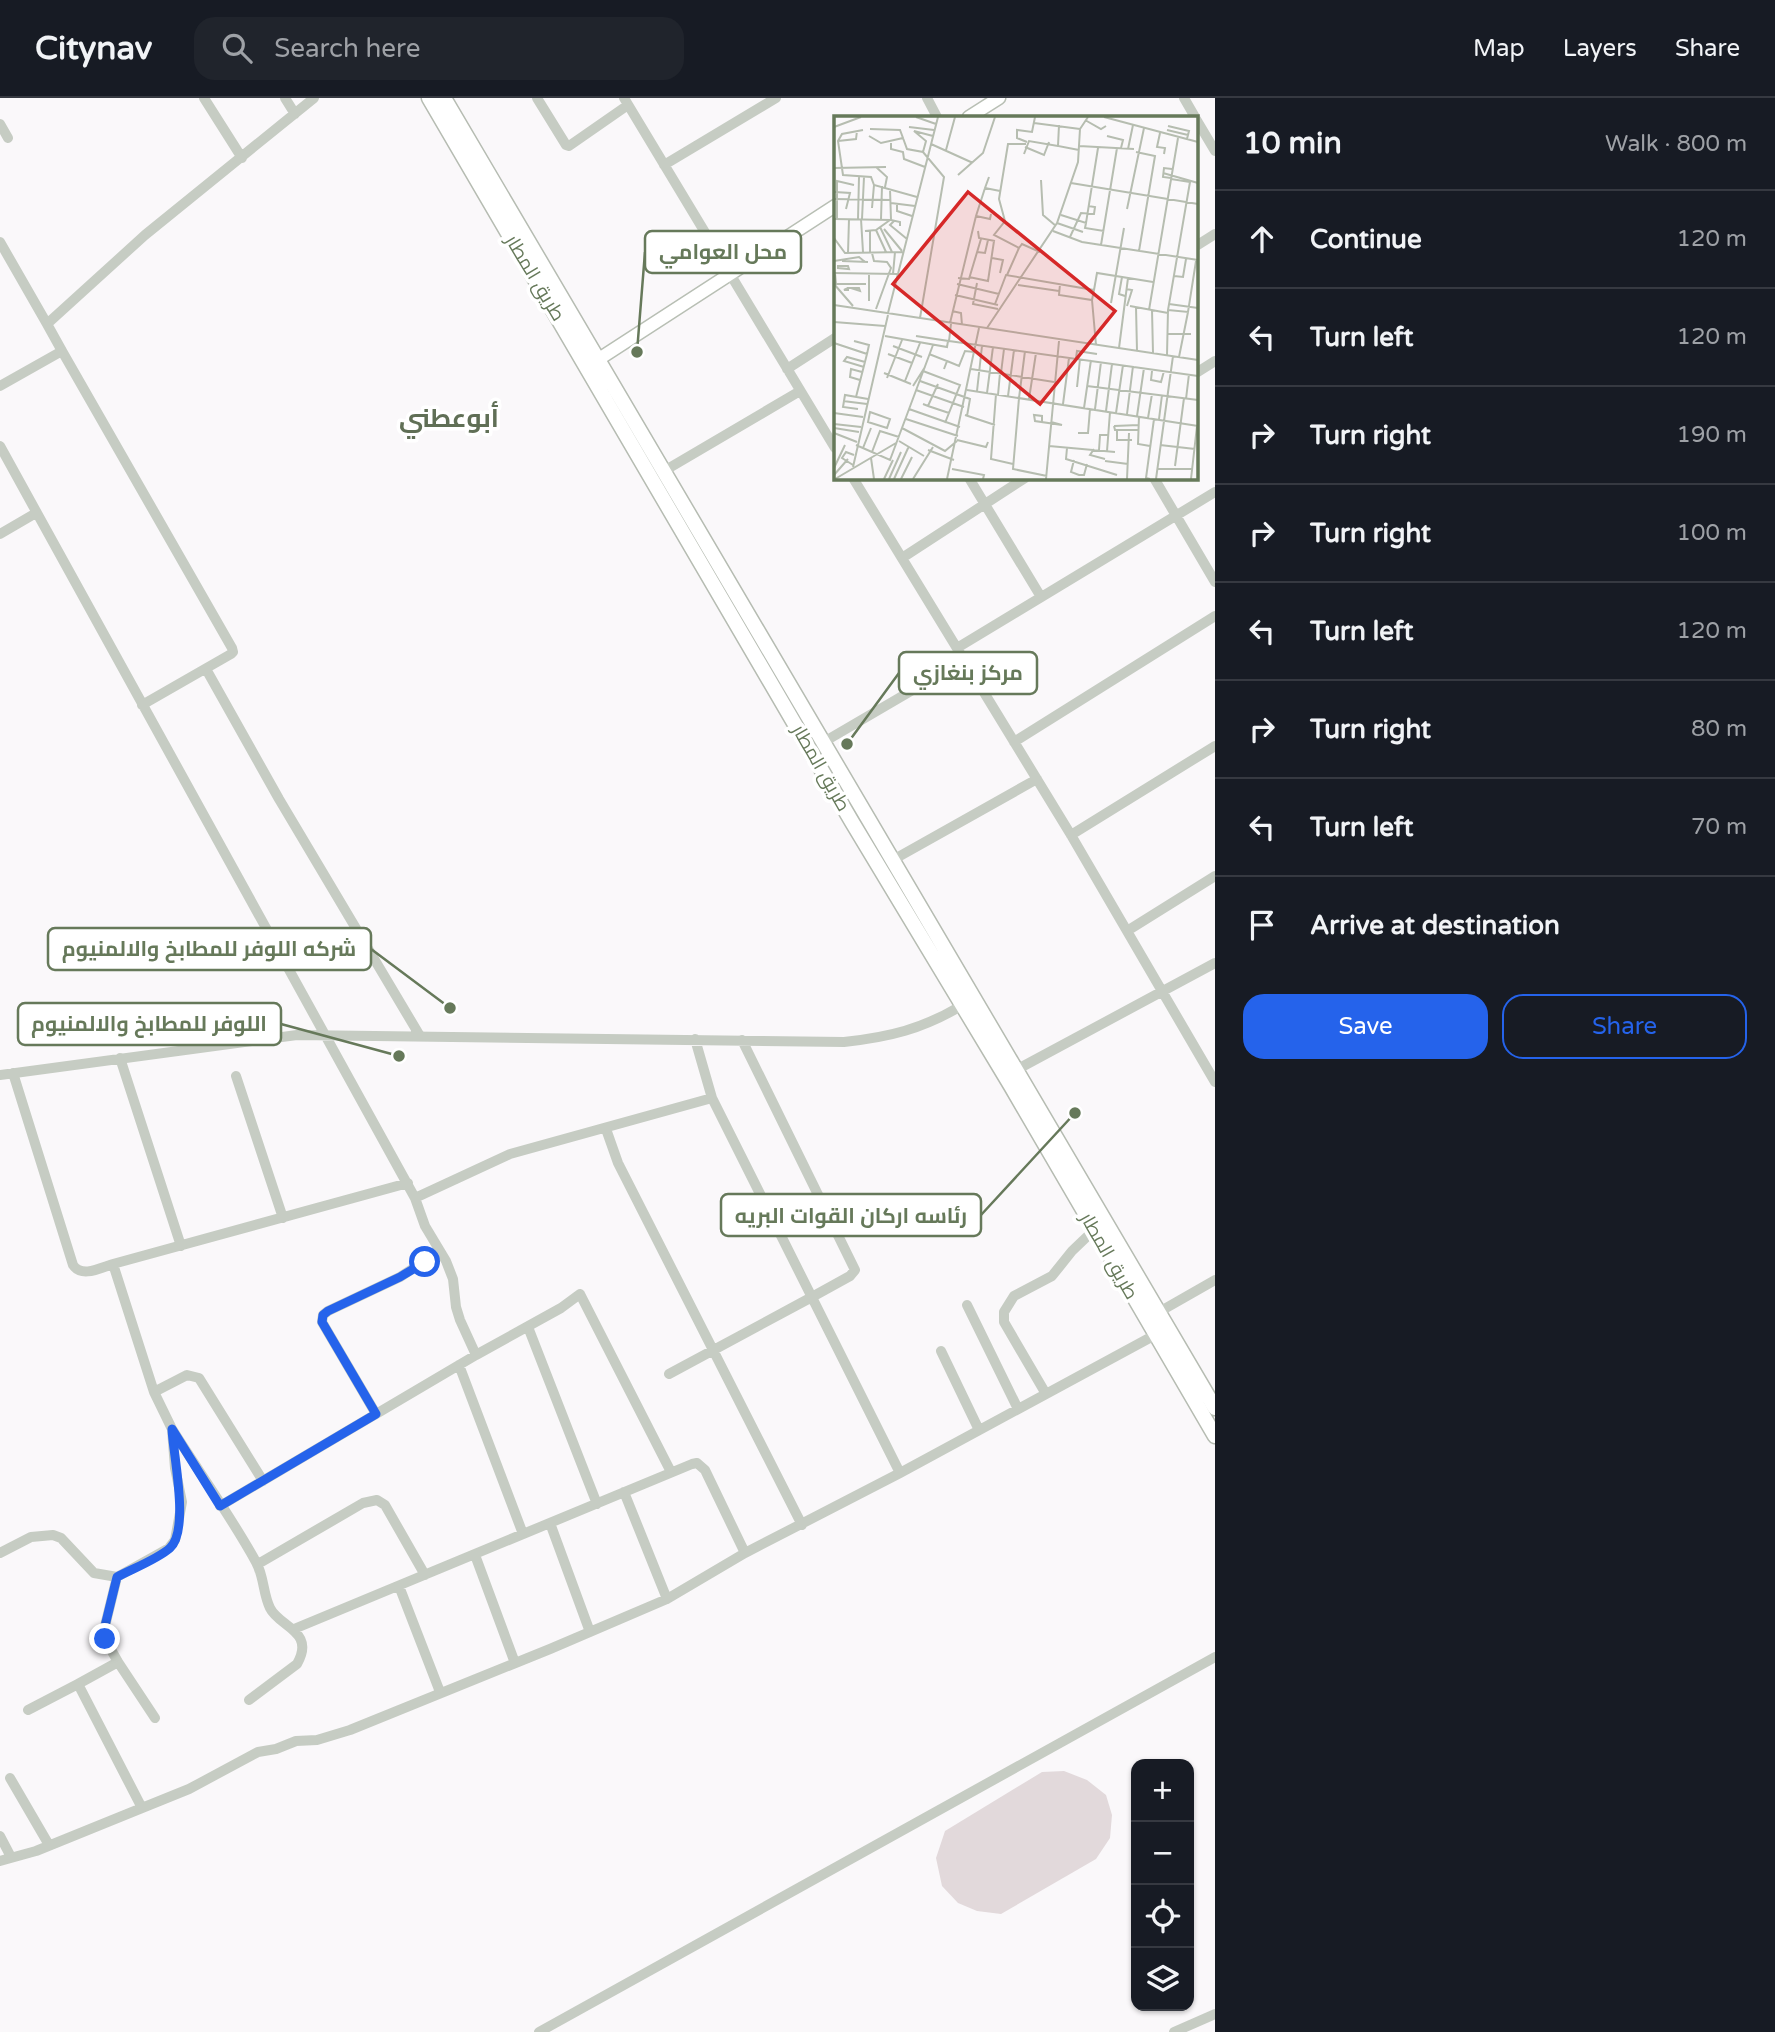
<!DOCTYPE html>
<html lang="en">
<head>
<meta charset="utf-8">
<style>
	:root { --surface:#171b24; --page:#20242c; --text:#f1f3f6; --muted:#9ea1a6; --line:#363941; --accent:#2563eb }
	body { margin:0; font-family:"Varela Round",Cairo,sans-serif; background:var(--page); color:var(--text) }
	.controls { position:absolute; right:21px; bottom:21px; display:grid; overflow:hidden; border-radius:14px; box-shadow:0 2px 5px #0004 }
	.controls button { width:63px; height:63px; display:grid; place-items:center; padding:0; border:0; border-bottom:2px solid var(--line); background:var(--surface); color:var(--text); font:35px sans-serif }
	.stop { position:absolute; width:21px; height:21px; margin:-16px; border:5px solid #2563eb; border-radius:50%; background:#fff }
	.stop.end { background:#2563eb; border-color:#fff; box-shadow:0 2px 7px #0008 }
	.list { margin:0; padding:0; list-style:none }
	h2 { display:flex; justify-content:space-between; align-items:center; height:91px; margin:0; padding:0 28px; font-size:30px }
	h2 small { font-size:23px; font-weight:400; color:var(--muted) }
	.list li { display:grid; grid-template-columns:46px 1fr auto; gap:21px; align-items:center; box-sizing:border-box; height:98px; padding:0 28px; border-top:2px solid var(--line) }
	.list b { display:block; font-size:26px; white-space:nowrap }
	.list em { font-size:23px; font-style:normal; color:var(--muted) }
	.actions { display:flex; gap:14px; padding:21px 28px }
	.actions a { flex:1; padding:16px 0; border:2px solid var(--accent); border-radius:21px; text-align:center; font-size:24px; color:var(--accent) }
	.actions .main { background:var(--accent); color:#fff }
	.icon { flex:none; width:38px; height:38px; fill:none; stroke:currentColor; stroke-width:2; stroke-linecap:round; stroke-linejoin:round }
	.map { position:relative; flex:none; width:1215px; height:1934px; overflow:hidden }
	header { display:flex; align-items:center; gap:42px; box-sizing:border-box; height:98px; padding:0 35px; background:var(--surface); border-bottom:2px solid var(--line) }
	header strong { font-size:33px }
	nav { display:flex; gap:38px; margin-inline-start:auto; font-size:24px }
	.search { width:490px; height:63px; background:var(--page); display:flex; align-items:center; gap:18px; box-sizing:border-box; padding:0 24px; border-radius:21px; color:var(--muted); font-size:26px }
	main { display:flex }
	aside { flex:1; background:var(--surface) }
	.map>svg:first-child { display:block }
	.green { fill:#e2d9db }
	.lines { fill:none; stroke-linecap:round; stroke-linejoin:round }
	.major-casing { stroke:#b8bfb4; stroke-width:15 }
	.highway-casing { stroke:#b6bcb2; stroke-width:17 }
	.minor { stroke:#c6ccc3; stroke-width:10 }
	.major { stroke:#fff; stroke-width:12 }
	.highway { stroke:#fff; stroke-width:14 }
	.route { stroke:#2563eb; stroke-width:9 }
	.labels { text-anchor:middle; dominant-baseline:central; stroke-width:7; stroke-linejoin:round; paint-order:stroke }
	.street-label { font-size:19px; fill:#66795a; stroke:#fff }
	.district-label { font-size:26px; font-weight:bold; fill:#606f56; stroke:#fff }
	.inset-road { fill:none; stroke:#b6bdb0; stroke-width:2 }
	.view { fill:#d62828; fill-opacity:0.15; stroke:#d62828; stroke-width:3.5 }
	.inset-edge { fill:none; stroke:#66795a; stroke-width:3.5 }
	.leader { fill:none; stroke:#66795a; stroke-width:2.5 }
	.callout-dot { fill:#66795a; stroke:#fff; stroke-width:2.5 }
	.callout { fill:#fff; stroke:#66795a; stroke-width:2.5 }
	.callout-label { font-size:21px; text-anchor:middle; font-weight:bold; fill:#66795a }
</style>
</head>
<body>
<header>
<strong>Citynav</strong>
<div class="search"><svg class="icon" aria-label="search" viewBox="0 0 24 24"><circle cx="10" cy="10" r="6"/><path d="M15 15l6 6"/></svg>Search here</div>
<nav><a>Map</a><a>Layers</a><a>Share</a></nav>
</header>
<main>
<div class="map">
<svg width="1215" height="1934" viewBox="0 0 1215 1934">
	<rect width="100%" height="100%" fill="#faf8fa"/>
	<path class="green" d="M1064,1673l23,9 19,15 6,20 -2,23 -14,21 -95,55 -24,-3 -19,-8 -16,-17 -6,-28 9,-27 97,-59z"/>
	<g class="lines">
		<g class="major-casing">
			<path id="major" d="M969,19l30,-19
				M599,261l236,-153"/>
		</g>
		<g class="highway-casing">
			<path id="highway" d="M429,0l423,724 159,264 204,350
				M444,0l771,1310"/>
		</g>
		<path class="minor" d="M204,0l38,60
			M285,0l10,16
			M537,0l29,47 3,1 59,-41
			M624,0l211,350
			M927,0l10,19
			M1184,0l11,19
			M1196,21l19,32
			M0,26l8,14
			M664,67l112,-67
			M0,144l47,82
			M1196,148l19,-12
			M62,253l-15,-27 98,-89 169,-137
			M787,271l48,-31
			M1196,275l19,-12
			M0,288l62,-35 170,297 1,4 -2,2 -89,51
			M0,348l415,752 95,-44 202,-56
			M664,373l136,-80
			M853,380l218,357 144,247
			M969,380l72,119
			M1154,380l61,104
			M0,436l36,-21
			M902,460l123,-80
			M957,550l258,-156
			M206,571l73,130 141,237
			M1014,644l201,-126
			M822,645l142,-83
			M1071,737l144,-89
			M891,763l146,-82
			M1127,833l88,-55
			M695,941l17,59 188,375
			M120,960l61,188
			M1016,972l199,-107
			M13,975l60,192c9,13 27,3 40,-1
			M0,977l297,-40 547,7c46,-5 78,-13 117,-36
			M236,978l47,142
			M606,1031l12,34 184,362
			M415,1100l10,28 21,35 7,18 3,28 4,13 16,35
			M967,1207l51,104
			M1159,1214l56,-32
			M528,1229l69,177
			M941,1253l38,79
			M459,1267l64,169
			M669,1276l143,-77 38,-21 5,-6 -113,-230
			M154,1294l33,-17 12,3 64,103
			M1046,1296l-42,-72v-10l10,-16 38,-20 20,-25 22,-21
			M376,1316l-54,-92 1,-7 5,-4 72,-34 40,-26
			M172,1331c27,43 60,89 84,133 8,14 7,32 14,46 9,19 46,23 27,56l-48,36
			M624,1394l43,107
			M220,1408l256,-151 85,-47 19,-14 91,178
			M550,1425l40,109
			M0,1455l31,-16 22,-2 8,3 33,35 23,4 52,-29 6,-8 7,-38 -7,-34 -3,-39 -18,-37 -41,-128 295,-81
			M475,1457l40,108
			M258,1466l105,-61 14,-3 8,5 40,70
			M399,1488l41,106
			M294,1531l398,-165 5,-1 8,7 40,83
			M118,1564l37,56
			M78,1586l40,-22 -13,-23 -1,-9 13,-53
			M10,1680l39,67
			M142,1710l47,-19 69,-37 18,-3 20,-8 21,-1 33,-10 200,-81 117,-50 78,-46 155,-80 255,-138
			M0,1738l11,21
			M0,1763l36,-10 106,-43 -64,-124 -50,26
			M539,1934l676,-375
			M1174,1934l41,-18"/>
		<use href="#major" class="major"/>
		<use href="#highway" class="highway"/>
	</g>
	<g class="lines">
		<path class="route" d="M105,1541l-1,-9 13,-53c15,-8 41,-18 53,-29 20,-18 3,-94 2,-119l48,77 156,-92 -54,-92 1,-7 5,-4 72,-34 25,-15"/>
	</g>
	<g class="labels">
		<g class="street-label">
			<text transform="translate(535 180) rotate(59)">طريق المطار</text>
			<text transform="translate(821 670) rotate(60)">طريق المطار</text>
			<text transform="translate(1109 1158) rotate(60)">طريق المطار</text>
		</g>
		<g class="district-label">
			<text x="449" y="320">أبوعطني</text>
		</g>
	</g>
	<g transform="translate(834 18)">
		<rect width="364" height="364" fill="#faf8fa"/>
		<path class="inset-road" d="M82,1l20,7M270,1l94,25M251,4l16,9 5,-3M200,7l46,6M225,9l-1,21 21,4M334,10l21,5 -2,8M0,11l27,-10M75,11l25,3M29,14l-21,4 -4,7 5,34 28,2 3,8 43,12M333,14l21,5M326,17l-3,14 8,1 -1,6M35,20l12,7 22,-5 -3,-8 -30,-1M273,20l16,4 -2,8M69,22l4,11 16,3 21,25 -24,141M4,25l18,-2 1,-8M193,26l-10,-4v-8l15,2 3,-15M57,27v6l12,3 1,7 21,8M97,28l42,19M245,30l55,3M191,31l19,8 5,-13M294,33l5,-24M112,34l9,-33M89,36l3,-11 -12,-10 19,5M302,36l19,4 -16,95M190,38l5,-13 29,5M42,51l11,10 -2,10M0,52l52,-1M329,57l35,10M124,59l25,-22 12,-36M155,61l-4,11 15,3M337,62l-8,-1 1,-9 8,1M207,64l2,35 13,11M237,67l127,21M151,72l-9,28 14,3 1,-5M56,73l1,31M1,76l15,1 -4,16M0,83l57,1M57,87l24,3M63,87v8l15,5M38,92l2,-23M293,93l17,-81M227,99l25,8 12,-75M0,103l57,1 9,2v4M3,103v-38l17,4M24,103l1,-42M27,103l2,33M28,103l2,-42M47,103l1,-33M60,105l-4,4 17,14M223,107l26,9M252,107l-1,5 19,3M46,111l12,25M50,113l18,22M36,114v22M42,114l10,22M31,115l11,-1 14,-10M144,115l1,7 16,3M219,115l29,11 116,18M236,121l11,-24 13,1 1,-7 -7,-1M0,122l11,15 58,-1M267,129l16,-97M185,132l3,-4 18,8M143,136l8,1 3,-13M14,137l1,-34M38,137l2,8 13,1 4,6 -15,41M158,142l11,2 -3,13M0,145l25,-4 6,5M8,145l26,1M14,150l1,3 -11,-1v-2zM0,157l63,1M1,157l1,11h30M35,157v28M59,158l2,-22M173,159l12,-27 -25,-13 11,-14 -6,-22 9,-55h18M340,160l9,1 3,-18M135,161l19,4 6,-40M288,161l-3,17 6,2M124,162l11,1 12,-40M143,167l-4,21 25,5M0,168l19,22M123,168l42,10M226,168l-1,11 33,5 2,-10M184,169l41,6M14,172l-4,2h4v-2h11l1,3 -9,-3M292,173l6,1 -5,16M121,179l43,10M258,184l4,45M277,187l13,-75M161,188l11,-29 88,15 3,-17 56,9M335,188l29,4M0,189l364,55M296,190l38,7M302,191l1,44M315,194l29,-172M318,194l1,43M334,194l20,2 8,-51M118,195l9,2 1,12M54,197l50,-196M0,206l51,4M116,207l26,-107M153,212l70,-105 21,-61 2,-33 8,-12M333,218h24M51,220l62,11 1,-6M82,220l33,5 2,-17M20,225l15,4 -2,9M115,225l249,35M0,227l33,11 -11,43M59,230l29,11M285,232l9,-70M54,238l24,9M95,238l18,7 -3,8M333,239l1,-45 22,-128 -19,-3M345,241l9,-45M242,242l1,-7 20,3M113,245l12,5 6,-15 9,1M30,251l-20,-6 3,-4 18,5M137,253l83,13M89,255l37,14 -15,38M318,255l-1,9 10,2 3,-11M50,257l27,11M167,257l3,-24M53,262l15,-38M26,264l-10,-3 1,-8 11,3M71,265l15,-38M86,265l50,18 -3,17M79,270l12,-19M253,270l111,14M243,271l3,-28M82,274l48,17M133,274l231,36M143,275l5,-45M153,277l6,-46M162,278l-5,65 22,5M164,279l2,-22M174,280l6,-46M185,282l-6,71 34,7M185,282l6,-47M195,283l7,-46M352,283l3,-25M9,285l24,3M89,288l5,2 10,-22M229,288l6,-46M94,290l21,7M250,292l7,-48M24,293l-15,-2 2,-12 23,4M75,293l51,18M261,293l6,-47M272,295l6,-47M36,296l20,7 -3,9 -19,-6zM0,297l29,4M282,297l7,-48M293,298l6,-48M131,299l30,10M303,300l7,-48M305,300l-1,28 12,2M314,302l4,-24M72,303l52,17M325,303l3,-24M208,306v-6l-8,-1 1,6 27,4 -11,-3M0,308l27,3M280,310l1,4h24M280,310l25,-1M0,312l25,4M68,312l43,23 12,-10M283,314v10h15M0,317l23,9M244,317h10l2,-24M123,324l29,7 2,-5M65,325l25,15M22,329l34,15 43,-115M326,329l35,4M215,330l66,6M29,332l8,-20M233,332l-1,11 51,16M260,333l-4,6 15,4M94,334l26,10M265,334l1,-15h8M273,335l3,-39M38,336l8,-21 19,6M37,342l3,21M240,344l-3,12 8,3h5l3,-11M271,345l23,3M19,349l-11,-7 4,-6 8,3M341,350l9,-68M19,351l35,-152M0,352l11,-23M118,353l32,6 -1,4M323,353h35M0,359l14,-16M1,363l61,-36M50,363l9,-19M55,363l12,-27M60,363l15,-33M67,363l11,-22M79,363l20,-32M113,363l32,-151M212,363l13,-138M293,363l2,-46M316,363l-4,-1 8,-59M322,363l17,-123M357,363l6,-53"/>
		<path class="view" d="M134,76l147,119 -75,93 -147,-120z"/>
		<rect width="364" height="364" class="inset-edge"/>
	</g>
	<path class="leader" d="M637 254L645 154M847 646L899 575M450 910L371 851M399 958L281 926M1075 1015L981 1117"/>
	<g class="callout-dot">
		<circle cx="637" cy="254" r="7"/>
		<circle cx="847" cy="646" r="7"/>
		<circle cx="450" cy="910" r="7"/>
		<circle cx="399" cy="958" r="7"/>
		<circle cx="1075" cy="1015" r="7"/>
	</g>
	<g class="callout">
		<rect x="645" y="133" width="156" height="42" rx="7"/>
		<rect x="899" y="554" width="138" height="42" rx="7"/>
		<rect x="48" y="830" width="323" height="42" rx="7"/>
		<rect x="18" y="905" width="263" height="42" rx="7"/>
		<rect x="721" y="1096" width="260" height="42" rx="7"/>
	</g>
	<g class="callout-label">
		<text x="723" y="161">محل العوامي</text>
		<text x="968" y="582">مركز بنغازي</text>
		<text x="209" y="858">شركه اللوفر للمطابخ والالمنيوم</text>
		<text x="149" y="933">اللوفر للمطابخ والالمنيوم</text>
		<text x="851" y="1125">رئاسه اركان القوات البريه</text>
	</g>
</svg>
<div class="controls">
<button>+</button>
<button>−</button>
<button><svg class="icon" aria-label="locate" viewBox="0 0 24 24"><circle cx="12" cy="12" r="6"/><path d="M12 2v4M12 18v4M2 12h4M18 12h4"/></svg></button>
<button><svg class="icon" aria-label="layers" viewBox="0 0 24 24"><path d="M12 4l9 5-9 5-9-5zM3 14l9 5 9-5"/></svg></button>
</div>
<div class="stop" style="left:425px;top:1164px"></div>
<div class="stop end" style="left:105px;top:1541px"></div>
</div>
<aside>
<h2>10 min<small>Walk · 800 m</small></h2>
<ul class="list">
<li><svg class="icon" aria-label="ahead" viewBox="0 0 24 24"><path d="M12 20V5M6 11l6-6 6 6"/></svg><div><b>Continue</b></div><em>120 m</em></li>
<li><svg class="icon" aria-label="left" viewBox="0 0 24 24"><path d="M17 20v-9H6M10 6l-5 5 5 5"/></svg><div><b>Turn left</b></div><em>120 m</em></li>
<li><svg class="icon" aria-label="right" viewBox="0 0 24 24"><path d="M7 20v-9h11M14 6l5 5-5 5"/></svg><div><b>Turn right</b></div><em>190 m</em></li>
<li><svg class="icon" aria-label="right" viewBox="0 0 24 24"><path d="M7 20v-9h11M14 6l5 5-5 5"/></svg><div><b>Turn right</b></div><em>100 m</em></li>
<li><svg class="icon" aria-label="left" viewBox="0 0 24 24"><path d="M17 20v-9H6M10 6l-5 5 5 5"/></svg><div><b>Turn left</b></div><em>120 m</em></li>
<li><svg class="icon" aria-label="right" viewBox="0 0 24 24"><path d="M7 20v-9h11M14 6l5 5-5 5"/></svg><div><b>Turn right</b></div><em>80 m</em></li>
<li><svg class="icon" aria-label="left" viewBox="0 0 24 24"><path d="M17 20v-9H6M10 6l-5 5 5 5"/></svg><div><b>Turn left</b></div><em>70 m</em></li>
<li><svg class="icon" aria-label="arrive" viewBox="0 0 24 24"><path d="M6 21V4h12l-3 4 3 4H6"/></svg><div><b>Arrive at destination</b></div></li>
</ul>
<div class="actions"><a class="main">Save</a><a>Share</a></div>
</aside>
</main>
</body>
</html>
